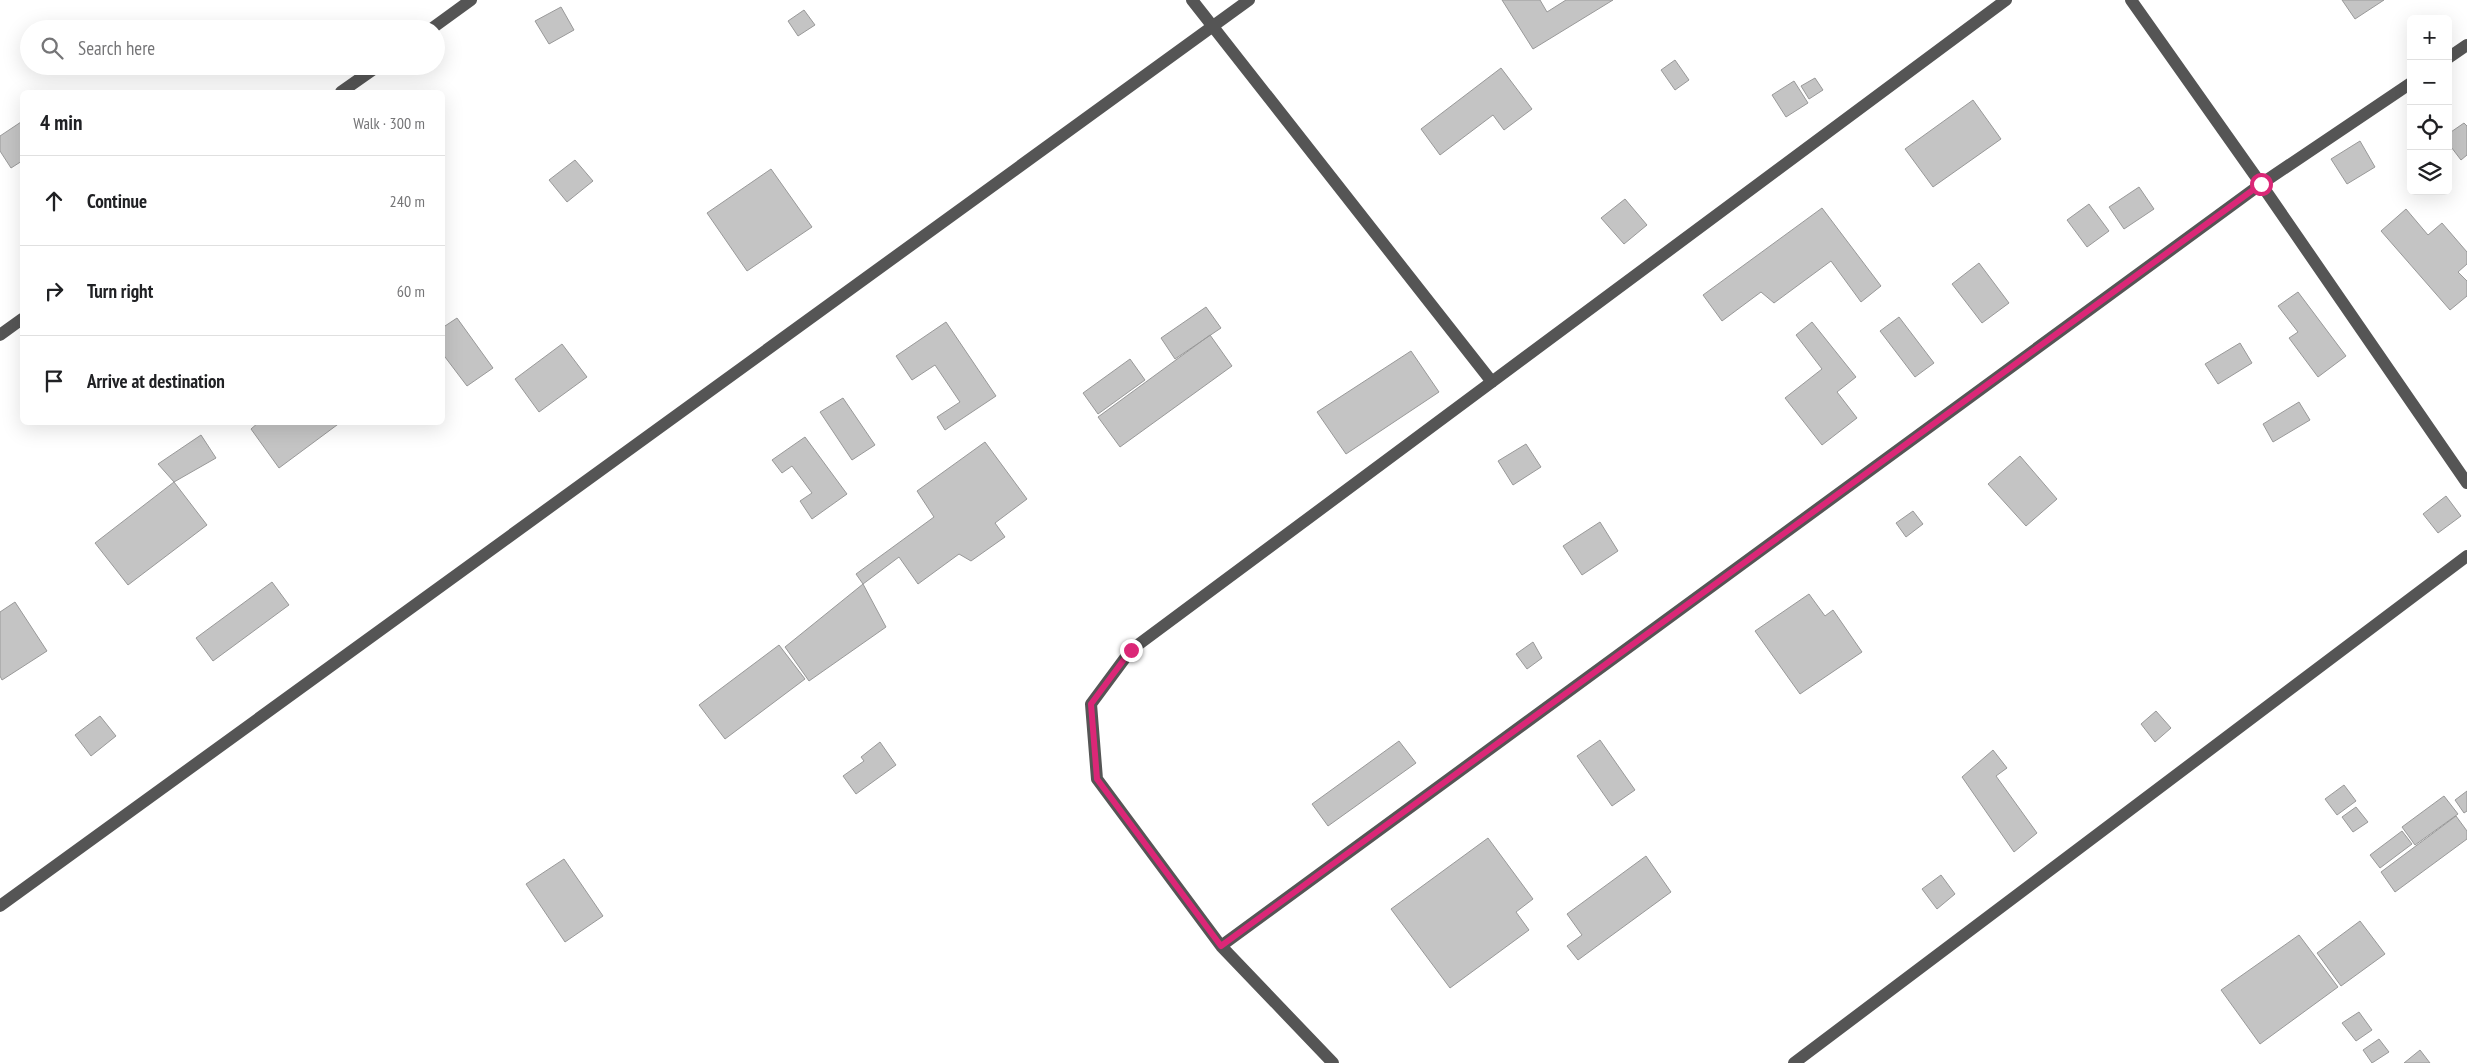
<!DOCTYPE html>
<html lang="en">
<head>
<meta charset="utf-8">
<style>
	:root { --surface:#fff; --page:#f6f6f6; --text:#202124; --muted:#757577; --line:#e0e0e0 }
	body { margin:0; font-family:"PT Sans Narrow",sans-serif; background:var(--page); color:var(--text) }
	.controls { position:absolute; right:15px; top:15px; display:grid; overflow:hidden; border-radius:8px; box-shadow:0 5px 20px #0002 }
	.controls button { width:45px; height:45px; display:grid; place-items:center; padding:0; border:0; border-bottom:1px solid var(--line); background:var(--surface); color:var(--text); font:25px sans-serif }
	.stop { position:absolute; width:15px; height:15px; margin:-11px; border:4px solid #db2777; border-radius:50%; background:#fff }
	.stop.end { background:#db2777; border-color:#fff; box-shadow:0 1px 5px #0008 }
	.list { margin:0; padding:0; list-style:none }
	h2 { display:flex; justify-content:space-between; align-items:center; height:65px; margin:0; padding:0 20px; font-size:21px }
	h2 small { font-size:16px; font-weight:400; color:var(--muted) }
	.list li { display:grid; grid-template-columns:32px 1fr auto; gap:15px; align-items:center; box-sizing:border-box; height:90px; padding:0 20px; border-top:1px solid var(--line) }
	.list b { display:block; font-size:19px; white-space:nowrap }
	.list em { font-size:16px; font-style:normal; color:var(--muted) }
	.icon { flex:none; width:28px; height:28px; fill:none; stroke:currentColor; stroke-width:2; stroke-linecap:round; stroke-linejoin:round }
	.map { position:relative; flex:none; width:2467px; height:1063px; overflow:hidden }
	.search { position:absolute; background:var(--surface); box-shadow:0 5px 20px #0002; left:20px; top:20px; width:425px; height:55px; display:flex; align-items:center; gap:12px; box-sizing:border-box; padding:0 18px; border-radius:28px; color:var(--muted); font-size:19px }
	.panel { position:absolute; background:var(--surface); box-shadow:0 5px 20px #0002; left:20px; top:90px; width:425px; height:335px; border-radius:8px }
	.map>svg:first-child { display:block }
	.building { fill:#c4c4c4; stroke:#999 }
	.lines { fill:none; stroke-linecap:round; stroke-linejoin:round }
	.minor { stroke:#555; stroke-width:12 }
	.route { stroke:#db2777; stroke-width:6 }
</style>
</head>
<body>
<div class="map">
<svg width="2467" height="1063" viewBox="0 0 2467 1063">
	<rect width="100%" height="100%" fill="#fff"/>
	<path class="building" d="M1502,0h38l7,12 19,-12h47l-80,49z
		M2342,0h42l-29,19z
		M561,7l13,23 -25,14 -14,-23z
		M804,10l11,15 -17,11 -10,-15z
		M1675,60l14,20 -14,10 -14,-20z
		M1501,68l31,41 -28,21 -11,-15 -53,40 -19,-26z
		M1815,78l8,12 -14,9 -8,-13z
		M1794,81l14,22 -22,14 -14,-22z
		M1973,100l28,39 -68,48 -28,-38z
		M21,122l1,39 -11,7 -11,-17v-15z
		M2464,123l3,3v29l-6,5 -13,-17v-9z
		M2360,141l15,26 -28,17 -16,-25z
		M575,160l18,21 -26,21 -18,-22z
		M771,169l41,58 -65,44 -40,-58z
		M2139,187l15,22 -30,20 -15,-22z
		M1625,199l22,26 -23,19 -23,-26z
		M2089,204l20,27 -22,16 -20,-27z
		M1822,208l59,78 -20,16 -30,-41 -57,42 -13,-11 -39,29 -19,-26z
		M2406,209l22,26 14,-12 25,29v12l-9,8 9,9v15l-17,14 -69,-79z
		M1979,263l30,40 -27,20 -30,-39z
		M2298,292l48,64 -28,21 -29,-39 9,-6 -20,-26z
		M1206,307l15,21 -46,31 -14,-21z
		M1899,317l35,46 -19,14 -35,-46z
		M457,318l36,50 -26,18 -25,-33v-25z
		M946,322l50,74 -51,34 -8,-13 23,-15 -25,-37 -23,15 -16,-24z
		M1812,322l44,55 -19,15 20,26 -35,27 -37,-47 37,-29 -26,-34z
		M1210,335l22,31 -112,81 -22,-30z
		M2240,343l12,20 -34,21 -13,-20z
		M562,344l25,33 -48,35 -24,-33z
		M1411,351l28,41 -93,62 -29,-42z
		M1130,359l15,21 -47,34 -15,-21z
		M843,398l32,47 -23,15 -32,-48z
		M2299,402l11,18 -37,22 -10,-18z
		M259,422h82l-62,46 -28,-39z
		M201,435l15,23 -42,24 -16,-18z
		M805,437l42,57 -35,25 -12,-18 12,-8 -20,-27 -10,7 -10,-13z
		M985,442l42,57 -32,24 10,14 -34,24 -12,-7 -41,30 -19,-27 -36,27 -7,-10 78,-57 -17,-26z
		M1526,444l15,23 -28,18 -15,-24z
		M2020,456l37,43 -31,27 -38,-42z
		M174,482l33,43 -79,60 -33,-42z
		M2446,496l15,20 -23,17 -15,-19z
		M1913,511l10,13 -17,13 -10,-14z
		M1600,522l18,29 -36,24 -19,-29z
		M272,582l17,23 -76,56 -17,-23z
		M863,584l23,43 -77,54 -24,-34z
		M1809,594l16,22 8,-6 29,42 -62,42 -45,-63z
		M15,602l32,49 -45,29 -2,-4v-64z
		M1533,642l9,16 -15,11 -11,-15z
		M779,645l26,34 -80,60 -26,-34z
		M2156,711l15,17 -16,14 -14,-18z
		M100,716l16,20 -25,20 -16,-21z
		M1600,740l35,50 -23,16 -35,-50z
		M1399,741l17,22 -88,63 -16,-22z
		M880,742l16,23 -40,29 -13,-18 21,-15 -3,-4z
		M1993,750l14,18 -11,8 41,57 -23,19 -52,-75z
		M2344,785l12,16 -19,14 -12,-16z
		M2467,791v20l-3,2 -9,-13z
		M2444,796l14,18 -43,31 -13,-18z
		M2356,807l12,15 -15,10 -11,-15z
		M2456,816l11,15v8l-72,53 -14,-20z
		M2402,831l10,13 -32,24 -10,-13z
		M1488,838l45,61 -17,13 13,18 -79,58 -59,-79z
		M1646,856l25,36 -93,68 -11,-14 15,-11 -15,-21z
		M564,859l39,57 -38,26 -39,-58z
		M1941,875l14,19 -18,15 -15,-20z
		M2360,921l25,33 -44,32 -24,-33z
		M2299,935l39,52 -78,57 -39,-54z
		M2359,1012l13,18 -16,11 -14,-18z
		M2379,1039l10,13 -17,11 -9,-13z
		M2420,1050l10,13h-26z"/>
	<g class="lines">
		<path class="minor" d="M1192,0l300,382
			M2131,0l130,184 206,299
			M431,29l40,-29
			M2448,58l19,-13
			M341,92l37,-26
			M0,335l22,-16
			M0,906l1249,-906
			M1221,946l1040,-762 150,-101
			M1333,1063l-112,-117 -124,-167 -6,-75 40,-54 875,-650
			M1794,1063l673,-507"/>
	</g>
	<g class="lines">
		<path class="route" d="M1131,650l-40,54 6,75 124,167 1040,-762"/>
	</g>
</svg>
<div class="controls">
<button>+</button>
<button>−</button>
<button><svg class="icon" aria-label="locate" viewBox="0 0 24 24"><circle cx="12" cy="12" r="6"/><path d="M12 2v4M12 18v4M2 12h4M18 12h4"/></svg></button>
<button><svg class="icon" aria-label="layers" viewBox="0 0 24 24"><path d="M12 4l9 5-9 5-9-5zM3 14l9 5 9-5"/></svg></button>
</div>
<div class="stop" style="left:2261px;top:184px"></div>
<div class="stop end" style="left:1131px;top:650px"></div>
<div class="search"><svg class="icon" aria-label="search" viewBox="0 0 24 24"><circle cx="10" cy="10" r="6"/><path d="M15 15l6 6"/></svg>Search here</div>
<section class="panel">
<h2>4 min<small>Walk · 300 m</small></h2>
<ul class="list">
<li><svg class="icon" aria-label="ahead" viewBox="0 0 24 24"><path d="M12 20V5M6 11l6-6 6 6"/></svg><div><b>Continue</b></div><em>240 m</em></li>
<li><svg class="icon" aria-label="right" viewBox="0 0 24 24"><path d="M7 20v-9h11M14 6l5 5-5 5"/></svg><div><b>Turn right</b></div><em>60 m</em></li>
<li><svg class="icon" aria-label="arrive" viewBox="0 0 24 24"><path d="M6 21V4h12l-3 4 3 4H6"/></svg><div><b>Arrive at destination</b></div></li>
</ul>
</section>
</div>
</body>
</html>
